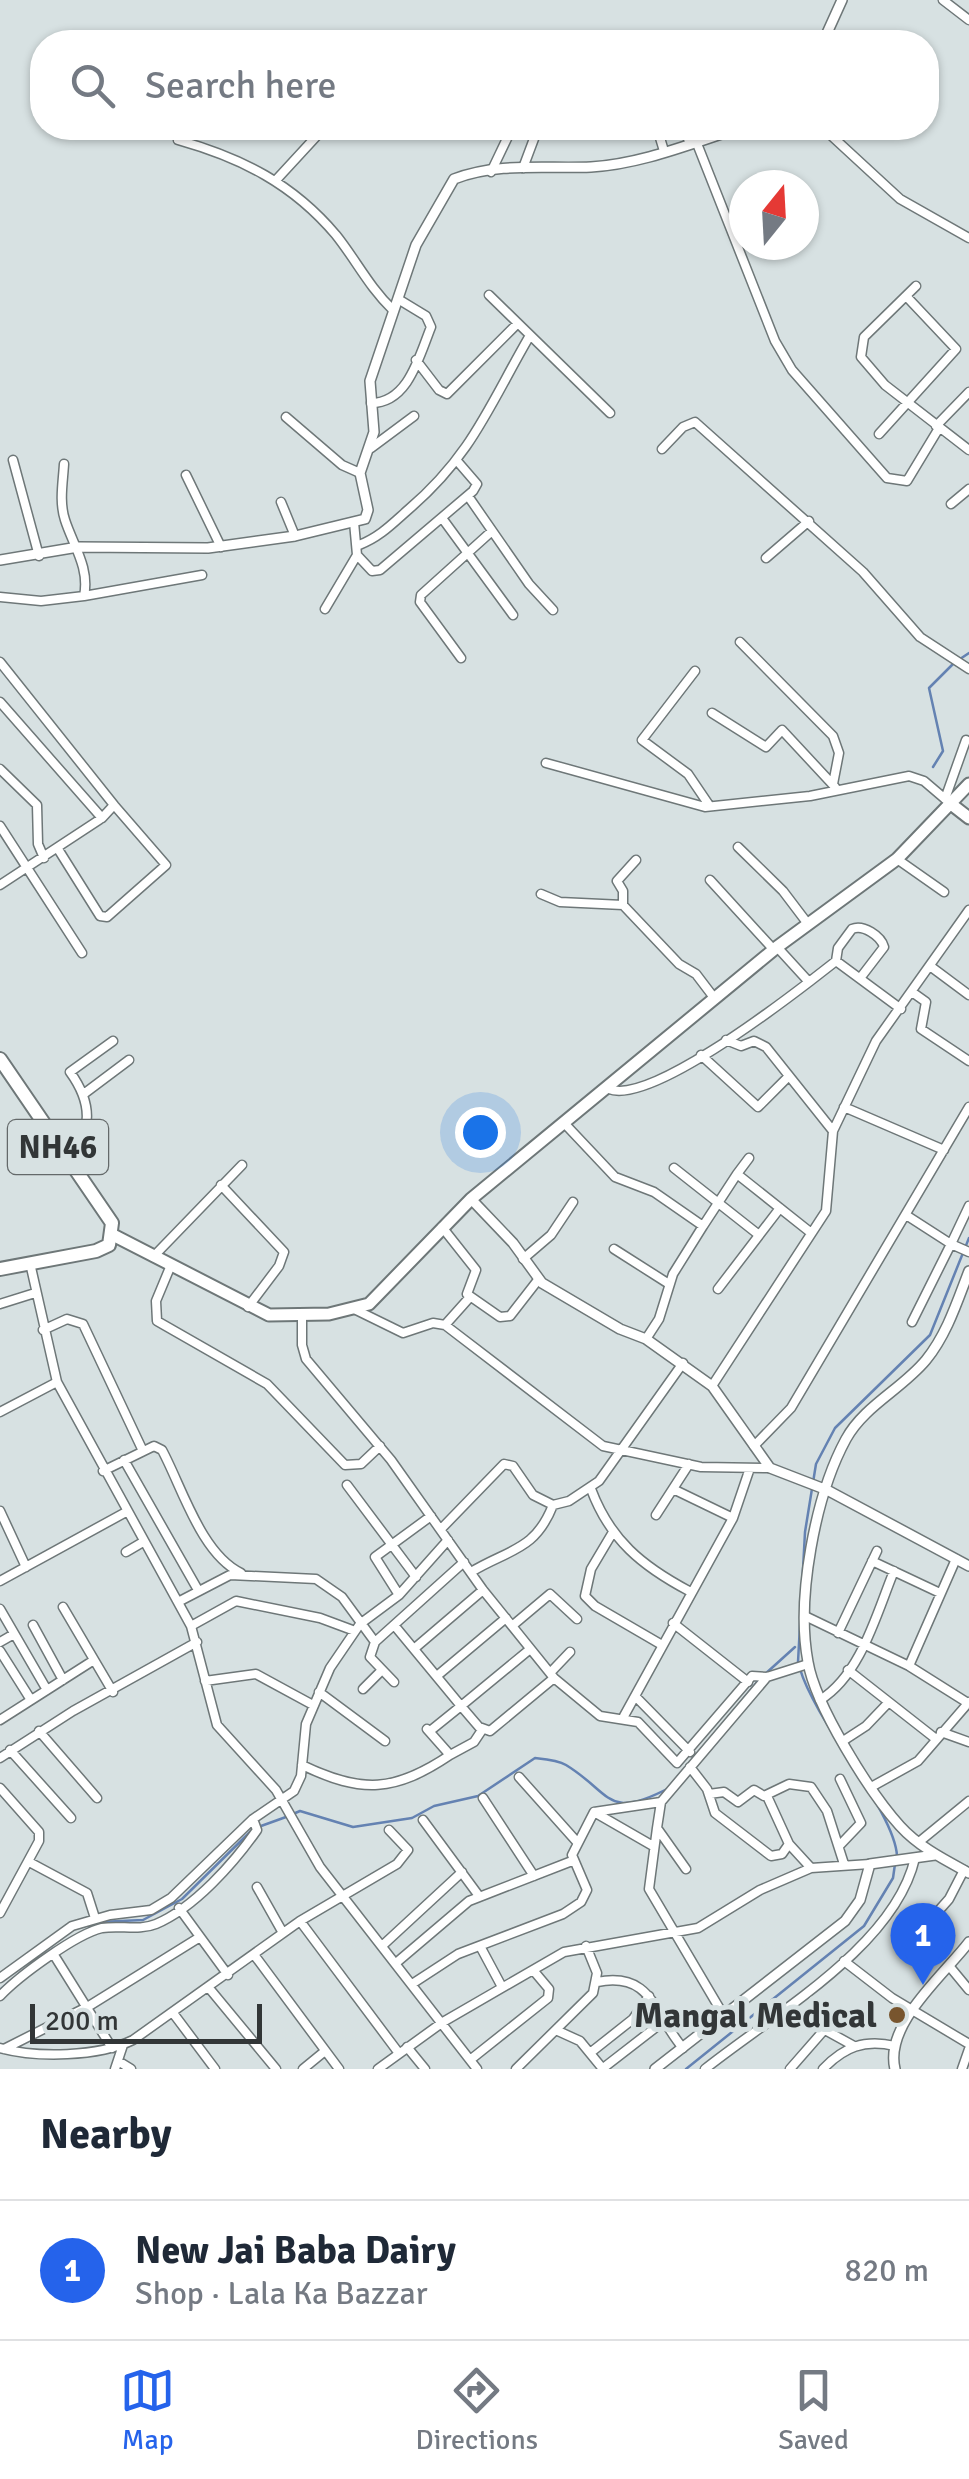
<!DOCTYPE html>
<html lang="en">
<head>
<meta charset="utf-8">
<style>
	:root { --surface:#fff; --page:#f6f6f7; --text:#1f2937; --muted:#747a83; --line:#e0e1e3; --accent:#2563eb }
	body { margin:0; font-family:Signika,sans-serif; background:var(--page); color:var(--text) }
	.compass { position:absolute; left:729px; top:170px; width:90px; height:90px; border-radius:50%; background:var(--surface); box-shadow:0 2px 8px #0004; rotate:18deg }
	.scale { position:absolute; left:30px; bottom:25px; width:232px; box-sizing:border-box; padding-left:10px; border:5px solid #323637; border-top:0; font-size:28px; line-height:35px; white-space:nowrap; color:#323637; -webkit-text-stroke:8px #d7e1e2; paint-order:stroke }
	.you { position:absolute; left:480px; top:1132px; width:35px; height:35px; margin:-25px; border:8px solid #fff; border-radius:50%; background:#1a73e8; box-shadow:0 0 0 15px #1a73e833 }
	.badge { display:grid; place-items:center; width:65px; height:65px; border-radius:50%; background:var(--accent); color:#fff; font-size:32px; font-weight:700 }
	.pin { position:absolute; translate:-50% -82px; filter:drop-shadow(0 2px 5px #0008) }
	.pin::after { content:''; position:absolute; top:52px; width:35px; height:30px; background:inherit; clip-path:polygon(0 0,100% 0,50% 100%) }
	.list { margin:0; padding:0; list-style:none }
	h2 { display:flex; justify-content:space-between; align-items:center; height:130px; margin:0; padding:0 40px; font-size:42px }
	h2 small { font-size:32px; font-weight:400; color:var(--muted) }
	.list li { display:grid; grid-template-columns:65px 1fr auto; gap:30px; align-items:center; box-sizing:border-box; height:140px; padding:0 40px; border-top:2px solid var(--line) }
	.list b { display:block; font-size:38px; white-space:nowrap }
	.list p { margin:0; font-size:32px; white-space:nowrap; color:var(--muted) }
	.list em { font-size:32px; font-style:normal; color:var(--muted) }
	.icon { flex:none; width:55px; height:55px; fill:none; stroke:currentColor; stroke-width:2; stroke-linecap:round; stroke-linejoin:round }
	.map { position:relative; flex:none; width:969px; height:2069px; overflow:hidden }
	.search { position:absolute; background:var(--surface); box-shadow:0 2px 8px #0004; left:30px; right:30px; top:30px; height:110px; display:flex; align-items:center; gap:25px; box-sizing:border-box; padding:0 35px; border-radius:40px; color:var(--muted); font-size:38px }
	.sheet { height:270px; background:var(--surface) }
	nav { display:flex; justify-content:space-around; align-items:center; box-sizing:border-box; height:140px; border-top:2px solid var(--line); background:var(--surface); font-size:28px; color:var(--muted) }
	nav a { display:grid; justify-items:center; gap:5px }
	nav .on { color:var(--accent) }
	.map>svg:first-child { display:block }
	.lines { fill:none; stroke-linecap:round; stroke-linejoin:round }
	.stream { stroke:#6482b2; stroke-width:2.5 }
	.minor-casing { stroke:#6e7778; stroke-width:11 }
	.tertiary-casing { stroke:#6e7778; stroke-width:12 }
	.primary-casing { stroke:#6e7778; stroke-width:15 }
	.trunk-casing { stroke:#6e7778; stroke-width:16 }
	.minor { stroke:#fff; stroke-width:8 }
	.tertiary { stroke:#fff; stroke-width:9 }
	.primary { stroke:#fff; stroke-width:11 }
	.trunk { stroke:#fff; stroke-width:12 }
	.poi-dot { fill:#78552e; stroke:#d7e1e2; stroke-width:4 }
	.labels { text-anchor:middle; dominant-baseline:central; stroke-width:10; stroke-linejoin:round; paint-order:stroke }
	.shield { fill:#d7e1e2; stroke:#64696a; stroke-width:2.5 }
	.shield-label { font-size:32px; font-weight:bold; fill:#323637 }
	.poi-label { font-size:35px; font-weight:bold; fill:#323637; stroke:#d7e1e2; text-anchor:end }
</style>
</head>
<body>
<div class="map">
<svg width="969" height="2069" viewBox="0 0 969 2069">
	<rect width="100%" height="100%" fill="#d7e1e2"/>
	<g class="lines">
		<path class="stream" d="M960,659l9,-6
			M933,767l10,-16 -14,-63 24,-24
			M798,1662l7,-130 11,-68 19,-36 95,-93 39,-97
			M800,1669c16,54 95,143 97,187
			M764,1675l31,-28
			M725,1721l33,-40
			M293,1814l7,-3 53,16 59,-9 22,-12 44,-10 57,-38c10,1 23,2 31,7 46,28 40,56 103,23
			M261,1826l25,-9
			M83,1932l16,-10 44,-2 39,-21 71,-70
			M20,1973l34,-25
			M0,1990l14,-12
			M686,2069l178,-143 29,-48 2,-14"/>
		<g class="minor-casing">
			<path id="minor" d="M943,0l26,20
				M657,128l7,23
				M683,128l7,15
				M823,128l77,71 69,39
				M178,140c64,18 115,44 158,95 20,25 33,52 57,75
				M696,141l79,200 17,29 95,108 20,3 32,-53
				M523,168l15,-40
				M491,172l21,-44
				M277,179l47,-51
				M916,286l-52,51 -3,20 24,28 84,65
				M489,295l121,118
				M416,360l23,30 8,4 70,-70
				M371,403c37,0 48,-46 60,-76l-5,-11 -28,-17
				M286,417l56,48 18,8
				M936,426l33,-34
				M879,434l77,-85 -50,-53
				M371,448l43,-32
				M662,449l21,-22 12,-5 168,150 57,65 49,32
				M13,460l26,96
				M186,475l35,72
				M468,496l61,88 24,26
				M281,502l14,34
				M951,504l18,-15
				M442,518l71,97
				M359,545c21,-8 34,-22 50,-36 63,-54 80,-103 120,-172
				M357,555l15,16 8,-1 93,-79 4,-7 -19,-22
				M766,558l43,-37
				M84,596l118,-21
				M0,597l41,4 43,-5c6,-28 -11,-51 -19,-76 -6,-18 -2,-38 -1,-56
				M325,609l32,-54 -3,-33
				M740,642l93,94 6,17 -6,31
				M461,658l-41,-56 1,-7 71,-64
				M0,662l114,143 -12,13 -102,67
				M695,671l-53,69 46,34 21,31
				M0,702l102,116
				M712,713l54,34 16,-17 53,57
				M546,763l159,44 105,-11 99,-20 15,5 27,23
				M0,769l37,36 1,39 6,14
				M945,799l21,-59
				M0,826l82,127
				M738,847l45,44 25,33
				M58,849l42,67 7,1 59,-52 -52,-60
				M897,859l47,33
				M710,880l64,70
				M541,894l19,8 63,3 56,59 17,10 19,25
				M623,905v-14l-6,-10 19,-21
				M836,961l2,-13 14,-19c11,-5 29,7 32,18l-23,30
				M930,966l39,29
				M809,982l27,-21 65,48
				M912,992l14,10 -5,27 48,32
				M726,1040l15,6 13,-5 12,6 67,84
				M701,1055l57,52 31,-31
				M609,1089c39,16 166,-81 200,-107l-32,-35
				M85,1093l44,-33
				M844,1107l100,43
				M565,1124l50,53 39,15 49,34 34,-52 73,58
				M64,1155c32,-21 27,-54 6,-83l43,-31
				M674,1168l85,67
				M737,1174l12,-16
				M221,1185l63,67 -5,14 -31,41
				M969,1206l-18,38 18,8
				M906,1215l45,29 -39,78
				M442,1227l34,43 -9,24 33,23 10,-1 28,-36
				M614,1249l55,35
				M153,1257l89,-92
				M523,1259l28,-24 22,-33
				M30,1263l27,119 134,244 26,99 59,65 44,77 157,202
				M171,1265l-15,36 1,20 110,63 78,81 16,-1 19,-18
				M718,1289l62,-81
				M0,1304l35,-11
				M352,1308l51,25 30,-10 12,2 158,121 98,21 69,1
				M302,1315v30l4,14 85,101 92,130 71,88 46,38 38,6 39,41 75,-87 15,1 41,-13
				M445,1325l25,-28
				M43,1330l24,-11 16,5 59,125
				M646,1339l13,-20 14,-45 30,-48
				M712,1386l114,-175 7,-80 43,-90 93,-131
				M0,1412l57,-30
				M754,1446l37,-38 178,-301
				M124,1460l74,130
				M103,1471l51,-25 8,4c20,37 39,104 79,123
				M347,1485l69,92
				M591,1489c19,51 51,77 98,102
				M673,1489l60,29
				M0,1511l26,56
				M656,1515l33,-51
				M441,1529l63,-65 9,2 20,29 20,10 16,-4 30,-20 84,-118
				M613,1532l-22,37 -6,27 10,10 67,39
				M126,1552l17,-10
				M872,1561l68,32
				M471,1572c38,-23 64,-21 82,-67
				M0,1581l126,-69
				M399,1595l-24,-38 56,-41
				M178,1602l52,-27 86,4 26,18 33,45 89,-80
				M63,1607l50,85
				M0,1609l47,81
				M805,1616l104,50 47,-107
				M673,1623l75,59
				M33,1625l30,55
				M394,1625l67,81 68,-56
				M191,1626l45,-25 84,17 35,13
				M512,1626l38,-32 27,25
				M838,1633l39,-82
				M0,1642l14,-8
				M375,1642l-5,15 24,25
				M415,1648l68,-58
				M0,1651l31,49
				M909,1666l59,37
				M848,1670l88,69
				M550,1673l20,-21
				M438,1675l68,-57
				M205,1681l51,-7 57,31
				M363,1689l19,-19
				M319,1692l66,49
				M636,1697l54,55
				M820,1700c41,-25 57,-88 74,-129
				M624,1716l109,-198 17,-50
				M0,1720l94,-60
				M39,1731l58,67
				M430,1731l31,-25 18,21 11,4 64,-53
				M941,1732l28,10
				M843,1741l23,-15 22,-23
				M10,1750l61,68
				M450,1755l24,-13 8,-12
				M0,1758l73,-47 124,-69
				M302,1765c60,29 93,27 148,-10l-23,-26
				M690,1767l17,22 8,24 56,43 11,-2 7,-10
				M519,1777l58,65
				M840,1779l21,44 -21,22
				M873,1786l45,-25 51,-59
				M0,1788l39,44v9l-39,72
				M709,1794l15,-2 14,10 16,-12 10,6 25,-12 22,3 16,24 17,53
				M767,1796l22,48 22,24
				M483,1798l51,78
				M594,1812l59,34
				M423,1820l56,76
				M657,1828l-8,61 75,127
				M919,1842l50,-41
				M31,1863l56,30 8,25
				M686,1869l-29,-41 4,-26 106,-125
				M257,1887l26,46
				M179,1908l49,67
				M300,1921l98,131
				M919,1933l30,-34 15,-29
				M383,1945l79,-73
				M480,1946l22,41
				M54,1955l58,93
				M255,1956l84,113
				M844,1961l48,37 77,46
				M396,1963l73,-62 103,-40
				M950,1967l19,23
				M0,1978l72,-52 38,-11 41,-5 20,-12 82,-79 41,-28 7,-15 5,-52 24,-56 30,-44 39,-29 49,-55
				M597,1982c56,-11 57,33 86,66
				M412,1984l46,-30 105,-40 18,-12 6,-12 -15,-35 22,-43 67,-10
				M209,1988l67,81
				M0,1996c19,-20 76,-62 102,-68 18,-3 37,3 54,-4 38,-16 78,-61 101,-94l-4,-11
				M173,2013l42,56
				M775,2014l41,11 38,21
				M558,2031l22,10 23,28
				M407,2047l18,22
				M0,2048c37,10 98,9 133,-8l167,-119 97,-57 11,-14 -19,-20
				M4,2049l85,-43 111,-69
				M590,2053l43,-34 16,-23
				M470,2060l78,-62 1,-9 -16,-19
				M118,2061l13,8
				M115,2069l8,-24
				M303,2069l22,-18
				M378,2069l65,-47 121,-70 134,-24 62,-38 51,-22 59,-4
				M516,2069l77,-76 4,-20 -11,-27
				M602,2069l62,-48
				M705,2069c69,-55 190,-123 210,-211
				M790,2069l35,-40
				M823,2069c21,-22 41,-30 72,-23
				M962,2069l7,-20"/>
		</g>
		<g class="tertiary-casing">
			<path id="tertiary" d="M823,42l19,-42
				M0,560l78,-13 130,1 87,-12 70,-17 3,-9 -8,-37 14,-41 -4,-51 46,-136 38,-66c43,-17 93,-10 137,-12 51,-3 101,-24 149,-39
				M471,1199l42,44 29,40 78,46 26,10 66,47 58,82 57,22 142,76
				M969,1271c-12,31 -22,63 -43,89 -24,29 -62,46 -80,79 -31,57 -50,160 -38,223 7,43 62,131 92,164 19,21 45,34 69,47
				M655,2069l190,-148 15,-21 10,-36 65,-9
				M895,2069c-11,-45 49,-94 74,-127"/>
		</g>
		<g class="primary-casing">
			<path id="primary" d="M951,804l18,14
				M113,1235l156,80 60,-1 40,-10 102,-105 306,-252 120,-88 72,-75"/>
		</g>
		<g class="trunk-casing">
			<path id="trunk" d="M0,1059l112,164 -3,22 -13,6 -96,18"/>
		</g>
		<use href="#minor" class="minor"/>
		<use href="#tertiary" class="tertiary"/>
		<use href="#primary" class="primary"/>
		<use href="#trunk" class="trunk"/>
	</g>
	<circle class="poi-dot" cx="897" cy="2015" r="10"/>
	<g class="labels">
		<rect class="shield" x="8" y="1120" width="100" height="54" rx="8"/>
		<g class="shield-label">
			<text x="58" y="1147">NH46</text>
		</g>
		<g class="poi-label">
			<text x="877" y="2015">Mangal Medical</text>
		</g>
	</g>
</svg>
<svg class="compass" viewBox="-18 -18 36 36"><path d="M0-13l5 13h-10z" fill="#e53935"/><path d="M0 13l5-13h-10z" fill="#747a83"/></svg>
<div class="scale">200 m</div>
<div class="you"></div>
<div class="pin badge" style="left:923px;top:1985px">1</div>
<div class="search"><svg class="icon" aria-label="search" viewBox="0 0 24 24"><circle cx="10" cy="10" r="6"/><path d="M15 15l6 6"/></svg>Search here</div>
</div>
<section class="sheet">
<h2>Nearby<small></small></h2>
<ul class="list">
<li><span class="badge">1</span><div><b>New Jai Baba Dairy</b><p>Shop · Lala Ka Bazzar</p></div><em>820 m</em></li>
</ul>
</section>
<nav>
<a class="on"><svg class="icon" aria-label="map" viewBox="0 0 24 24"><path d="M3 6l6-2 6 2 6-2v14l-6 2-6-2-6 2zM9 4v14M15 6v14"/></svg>Map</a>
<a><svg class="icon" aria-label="directions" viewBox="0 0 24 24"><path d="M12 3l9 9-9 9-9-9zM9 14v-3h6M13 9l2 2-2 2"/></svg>Directions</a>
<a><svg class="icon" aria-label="saved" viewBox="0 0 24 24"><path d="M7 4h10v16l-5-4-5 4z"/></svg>Saved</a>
</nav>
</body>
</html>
